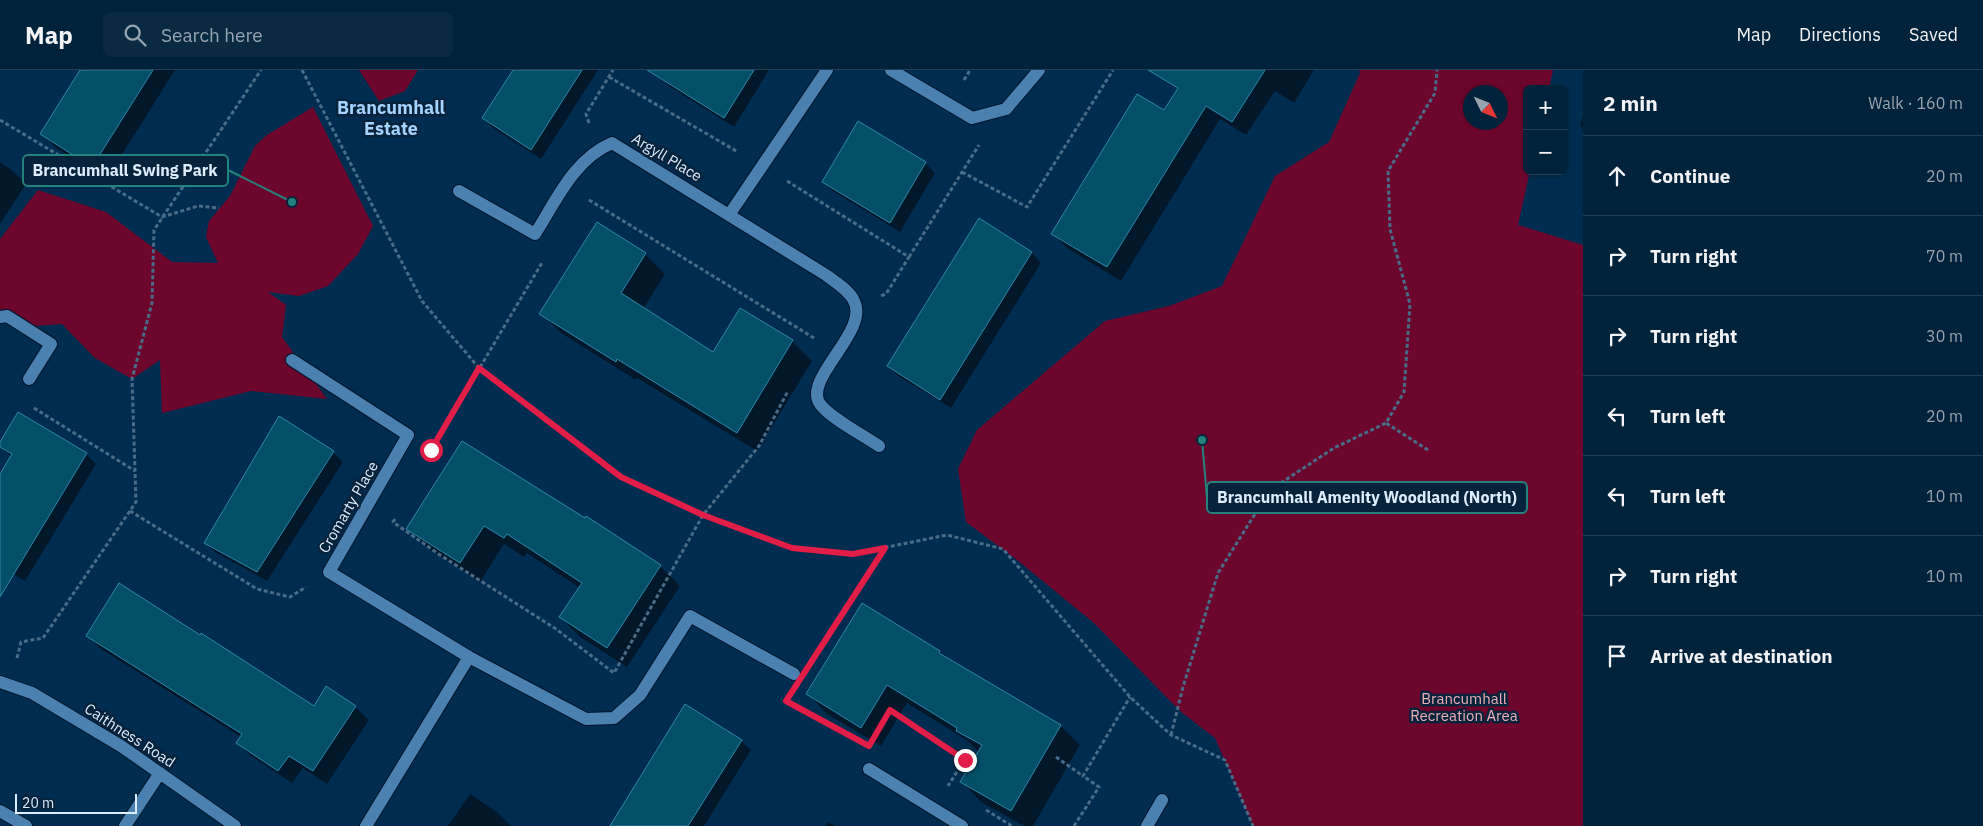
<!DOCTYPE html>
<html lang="en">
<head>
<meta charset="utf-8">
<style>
	:root { --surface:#00223b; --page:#0a2a42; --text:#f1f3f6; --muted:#95a4af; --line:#223f55 }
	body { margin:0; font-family:"IBM Plex Sans",sans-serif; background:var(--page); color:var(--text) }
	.controls { position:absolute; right:15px; top:15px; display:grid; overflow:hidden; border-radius:8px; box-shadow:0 1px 4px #0004 }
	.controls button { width:45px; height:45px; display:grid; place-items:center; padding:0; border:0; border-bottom:1px solid var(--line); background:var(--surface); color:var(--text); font:25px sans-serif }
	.compass { position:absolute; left:1463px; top:15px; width:45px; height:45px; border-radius:50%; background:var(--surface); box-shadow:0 1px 4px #0004; rotate:133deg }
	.scale { position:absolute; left:15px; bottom:12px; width:122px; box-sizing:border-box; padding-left:5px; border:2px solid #dcedfe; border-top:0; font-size:14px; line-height:18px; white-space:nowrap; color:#dcedfe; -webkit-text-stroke:4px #06233b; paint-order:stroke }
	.stop { position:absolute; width:15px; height:15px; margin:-11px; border:4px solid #e11d48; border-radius:50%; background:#fff }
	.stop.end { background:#e11d48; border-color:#fff; box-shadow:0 1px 5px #0008 }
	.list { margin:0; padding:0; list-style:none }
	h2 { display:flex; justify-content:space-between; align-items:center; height:65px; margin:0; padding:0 20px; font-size:21px }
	h2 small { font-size:16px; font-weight:400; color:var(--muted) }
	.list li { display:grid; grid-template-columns:32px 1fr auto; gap:15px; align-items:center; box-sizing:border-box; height:80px; padding:0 20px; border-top:1px solid var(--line) }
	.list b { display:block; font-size:19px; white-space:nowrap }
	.list em { font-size:16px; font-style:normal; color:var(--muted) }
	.icon { flex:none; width:28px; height:28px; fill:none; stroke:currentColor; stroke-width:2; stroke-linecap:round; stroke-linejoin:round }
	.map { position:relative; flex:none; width:1583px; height:756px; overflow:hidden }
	header { display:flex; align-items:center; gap:30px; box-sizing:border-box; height:70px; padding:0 25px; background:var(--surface); border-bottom:1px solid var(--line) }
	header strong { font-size:24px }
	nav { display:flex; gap:28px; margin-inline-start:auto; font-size:18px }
	.search { width:350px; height:45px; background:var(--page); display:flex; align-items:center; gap:12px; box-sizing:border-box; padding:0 18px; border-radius:8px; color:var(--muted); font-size:19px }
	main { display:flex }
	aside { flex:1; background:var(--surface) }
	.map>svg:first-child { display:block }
	.green { fill:#6c062d; fill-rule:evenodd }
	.shadow { fill:#0007 }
	.building { fill:#024f67; stroke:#2e86a6 }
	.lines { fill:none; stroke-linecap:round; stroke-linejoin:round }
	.minor-casing { stroke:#00152c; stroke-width:14 }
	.path { stroke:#486c88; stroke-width:3; stroke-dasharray:4 2.5; stroke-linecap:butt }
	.minor { stroke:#4a81b1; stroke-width:12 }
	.route { stroke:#e11d48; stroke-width:6 }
	.labels { text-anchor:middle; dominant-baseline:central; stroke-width:5; stroke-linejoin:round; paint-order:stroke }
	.street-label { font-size:15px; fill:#dcedfe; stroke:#06233b }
	.park-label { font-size:15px; fill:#edadb9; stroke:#06233b }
	.quarter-label { font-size:18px; font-weight:bold; fill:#a6d3fd; stroke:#06233b }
	.leader { fill:none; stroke:#24827c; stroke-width:2 }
	.callout-dot { fill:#24827c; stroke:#06233b; stroke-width:2 }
	.callout { fill:#06233b; stroke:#24827c; stroke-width:2 }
	.callout-label { font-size:16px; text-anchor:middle; font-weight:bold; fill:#dcedfe }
</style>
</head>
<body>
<header>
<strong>Map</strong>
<div class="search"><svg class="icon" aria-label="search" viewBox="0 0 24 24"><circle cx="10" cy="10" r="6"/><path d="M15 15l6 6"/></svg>Search here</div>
<nav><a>Map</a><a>Directions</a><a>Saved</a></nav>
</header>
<main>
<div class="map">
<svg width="1583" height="756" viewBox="0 0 1583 756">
	<rect width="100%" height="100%" fill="#002d4f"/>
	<path class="green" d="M359,0h59l-13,21 -26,10z
		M1359,0h194l-4,19h-22v82h3l-12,54 65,20v581h-330l-38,-88 -35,-27 -86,-88 -77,-63 -51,-38 -8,-53 19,-39 128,-109 64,-15 53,-20 53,-110 54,-34 31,-69zM1470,22h30v30h-30z
		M313,37l60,119 -15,28 -30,32 -29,10 -31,-4 18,13 -4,32 45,62 -76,-8 -89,22 -2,-53 -28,19 -37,-21 -33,-34 -43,3 -19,-18v-70l38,-49 68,22 66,50 46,1 -12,-26 3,-16 21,-25 25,-50 12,-11z"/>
	<path class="shadow" d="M82,0h93l-69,110 -51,-33 -14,-14z
		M514,0h84l-57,89 -48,-31 -10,-10z
		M663,0h106l-35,57 -65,-41 -10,-9z
		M1190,0h124l-20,33 -19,-12 -29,44 -26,-16 -99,162 -54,-33 -14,-14 111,-122z
		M1583,45v13l-3,-2z
		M0,92l13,9 13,13 -26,40z
		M925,93l10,10 -35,59 -67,-41 -10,-9z
		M979,150l53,33 9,10 -90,145 -53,-32 -10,-10z
		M597,154l48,30 20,20 -22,35 70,44 27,-43 52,31 20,20 -55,90 -120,-73 -1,2 -75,-47 -20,-20z
		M462,372l198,124 20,20 -53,81 -47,-30 -19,-20 19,-29 -53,-35 -3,4 -20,-13 -24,38 -52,-34 -20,-19z
		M0,374l86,10 10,10 -71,117 -25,-15v-89l12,-20 -12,-11z
		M333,382l10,10 -76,119 -52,-29 -10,-9z
		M88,565l226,73 41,-1 14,13 -42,64 -24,-16 -11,15 -41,-27 -13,-13 3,-6 -140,-88z
		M940,582l8,8 113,66 19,19 -47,81h-9l-43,-24 -19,-20 17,-30 -11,-11 -61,-38 -26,43 -54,-32 -19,-20z
		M741,671l10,9 -47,76h-93z
		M470,724l27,18 14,14h-63z
		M828,752l7,4h-9z"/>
	<path class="building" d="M80,0h73l-61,97 -52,-33z
		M513,0h69l-51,80 -49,-32z
		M647,0h107l-30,48z
		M1148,0h117l-33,52 -26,-16 -99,161 -56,-33 86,-140 27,16 14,-22z
		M858,51l68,41 -36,61 -68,-41z
		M979,148l53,34 -92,148 -53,-34z
		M597,152l49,31 -25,40 92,59 27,-44 53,32 -56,93 -120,-74 -1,3 -77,-48z
		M18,342l69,41 -87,144v-123l12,-20 -12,-7v-5z
		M279,346l55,35 -77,121 -53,-29z
		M462,371l123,77 1,-2 75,49 -54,83 -48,-31 23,-34 -75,-49 -3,4 -20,-12 -24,37 -54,-34z
		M119,513l81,52 1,-2 113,73 12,-20 30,20 -43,65 -24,-15 -11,15 -42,-28 6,-9 -156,-98z
		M862,533l78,48 -1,2 122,72 -50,86 -51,-29 22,-37 -26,-14 1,-3 -70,-43 -26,43 -55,-34z
		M685,634l57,36 -54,86h-78z"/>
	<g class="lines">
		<g class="minor-casing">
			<path id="minor" d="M891,0l81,48 34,-9 33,-39
				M459,121l76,43c21,-33 39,-75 77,-91l214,132c9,7 23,15 28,26 16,30 -52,78 -34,103 10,14 43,31 59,42
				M729,145l98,-145
				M0,247l7,-1 44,28 -22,35
				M292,290l116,75 -79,137 140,85
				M0,612l32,11 89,53 114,80
				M869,699l93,57
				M0,741l26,15
				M125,756l35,-53
				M366,756l103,-169 117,62 28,-1 26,-23 50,-79 104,58
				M1147,756l15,-26"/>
		</g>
		<path class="path" d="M302,0l120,231 57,67 142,109 82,38 89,33 61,6 94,-19 56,14 127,148 41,38 54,25 28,66
			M609,7l129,75
			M964,10l6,-10
			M0,50l162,97 36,-11 21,2
			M589,53l-3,-9 27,-44
			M962,102l65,35 86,-137
			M787,111l122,76 -23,37 -5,2
			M589,130l225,138
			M909,187l70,-112
			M34,338l101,63
			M437,370l106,-179
			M1428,380l-42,-27 18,-31 6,-88 -20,-75 -2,-58 47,-78 2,-23
			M130,441l127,78 33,8 16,-10
			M395,449l-2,3 47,33 116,74 58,44 89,-158 56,-69 29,-55
			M814,586l71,-107
			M17,588l4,-16 22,-4 93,-136 -4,-123 20,-76 2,-73 107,-160
			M789,633l71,39
			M1171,665l12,-48 35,-114 52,-83 64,-42 52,-25
			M871,673l19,-33 75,49 -17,27
			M1056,687l27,19
			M986,740l26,16
			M1074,756l25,-39 -16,-11 47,-79"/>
		<use href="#minor" class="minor"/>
	</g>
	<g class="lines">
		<path class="route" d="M431,380l48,-82 142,109 82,38 89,33 61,6 32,-6 -99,153 83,45 21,-36 75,50"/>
	</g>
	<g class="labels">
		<g class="street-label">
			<text transform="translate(667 87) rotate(31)">Argyll Place</text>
			<text transform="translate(348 437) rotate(-60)">Cromarty Place</text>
			<text transform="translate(130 665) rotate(33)">Caithness Road</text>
		</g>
		<g class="park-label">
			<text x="1464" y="628">Brancumhall<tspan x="1464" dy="17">Recreation Area</tspan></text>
		</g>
		<g class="quarter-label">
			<text x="391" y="37">Brancumhall<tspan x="391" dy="21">Estate</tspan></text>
		</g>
	</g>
	<path class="leader" d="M292 132L228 100M1202 370L1207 428"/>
	<g class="callout-dot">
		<circle cx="292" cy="132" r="5"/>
		<circle cx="1202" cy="370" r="5"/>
	</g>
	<g class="callout">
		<rect x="23" y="85" width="205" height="31" rx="5"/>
		<rect x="1207" y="412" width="320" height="31" rx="5"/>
	</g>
	<g class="callout-label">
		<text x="125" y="106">Brancumhall Swing Park</text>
		<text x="1367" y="433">Brancumhall Amenity Woodland (North)</text>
	</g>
</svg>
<div class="controls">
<button>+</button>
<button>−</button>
</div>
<svg class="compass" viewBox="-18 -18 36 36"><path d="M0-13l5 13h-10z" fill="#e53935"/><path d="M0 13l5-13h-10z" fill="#95a4af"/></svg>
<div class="scale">20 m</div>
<div class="stop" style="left:431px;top:380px"></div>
<div class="stop end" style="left:965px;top:690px"></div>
</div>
<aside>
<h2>2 min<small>Walk · 160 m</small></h2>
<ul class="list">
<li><svg class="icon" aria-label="ahead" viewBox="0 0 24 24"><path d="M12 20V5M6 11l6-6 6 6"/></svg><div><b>Continue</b></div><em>20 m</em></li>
<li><svg class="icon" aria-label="right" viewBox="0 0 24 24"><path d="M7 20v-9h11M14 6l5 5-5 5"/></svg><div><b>Turn right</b></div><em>70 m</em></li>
<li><svg class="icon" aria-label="right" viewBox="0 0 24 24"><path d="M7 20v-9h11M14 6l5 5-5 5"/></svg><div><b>Turn right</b></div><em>30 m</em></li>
<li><svg class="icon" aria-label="left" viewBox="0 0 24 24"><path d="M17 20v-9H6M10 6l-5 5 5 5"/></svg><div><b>Turn left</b></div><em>20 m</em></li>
<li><svg class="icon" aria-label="left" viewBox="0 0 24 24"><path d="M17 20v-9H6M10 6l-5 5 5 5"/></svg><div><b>Turn left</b></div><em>10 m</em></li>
<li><svg class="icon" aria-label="right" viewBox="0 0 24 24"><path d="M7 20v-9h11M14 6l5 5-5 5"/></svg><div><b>Turn right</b></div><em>10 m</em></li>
<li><svg class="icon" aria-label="arrive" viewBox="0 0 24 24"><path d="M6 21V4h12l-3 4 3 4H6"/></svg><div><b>Arrive at destination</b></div></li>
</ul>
</aside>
</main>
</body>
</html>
